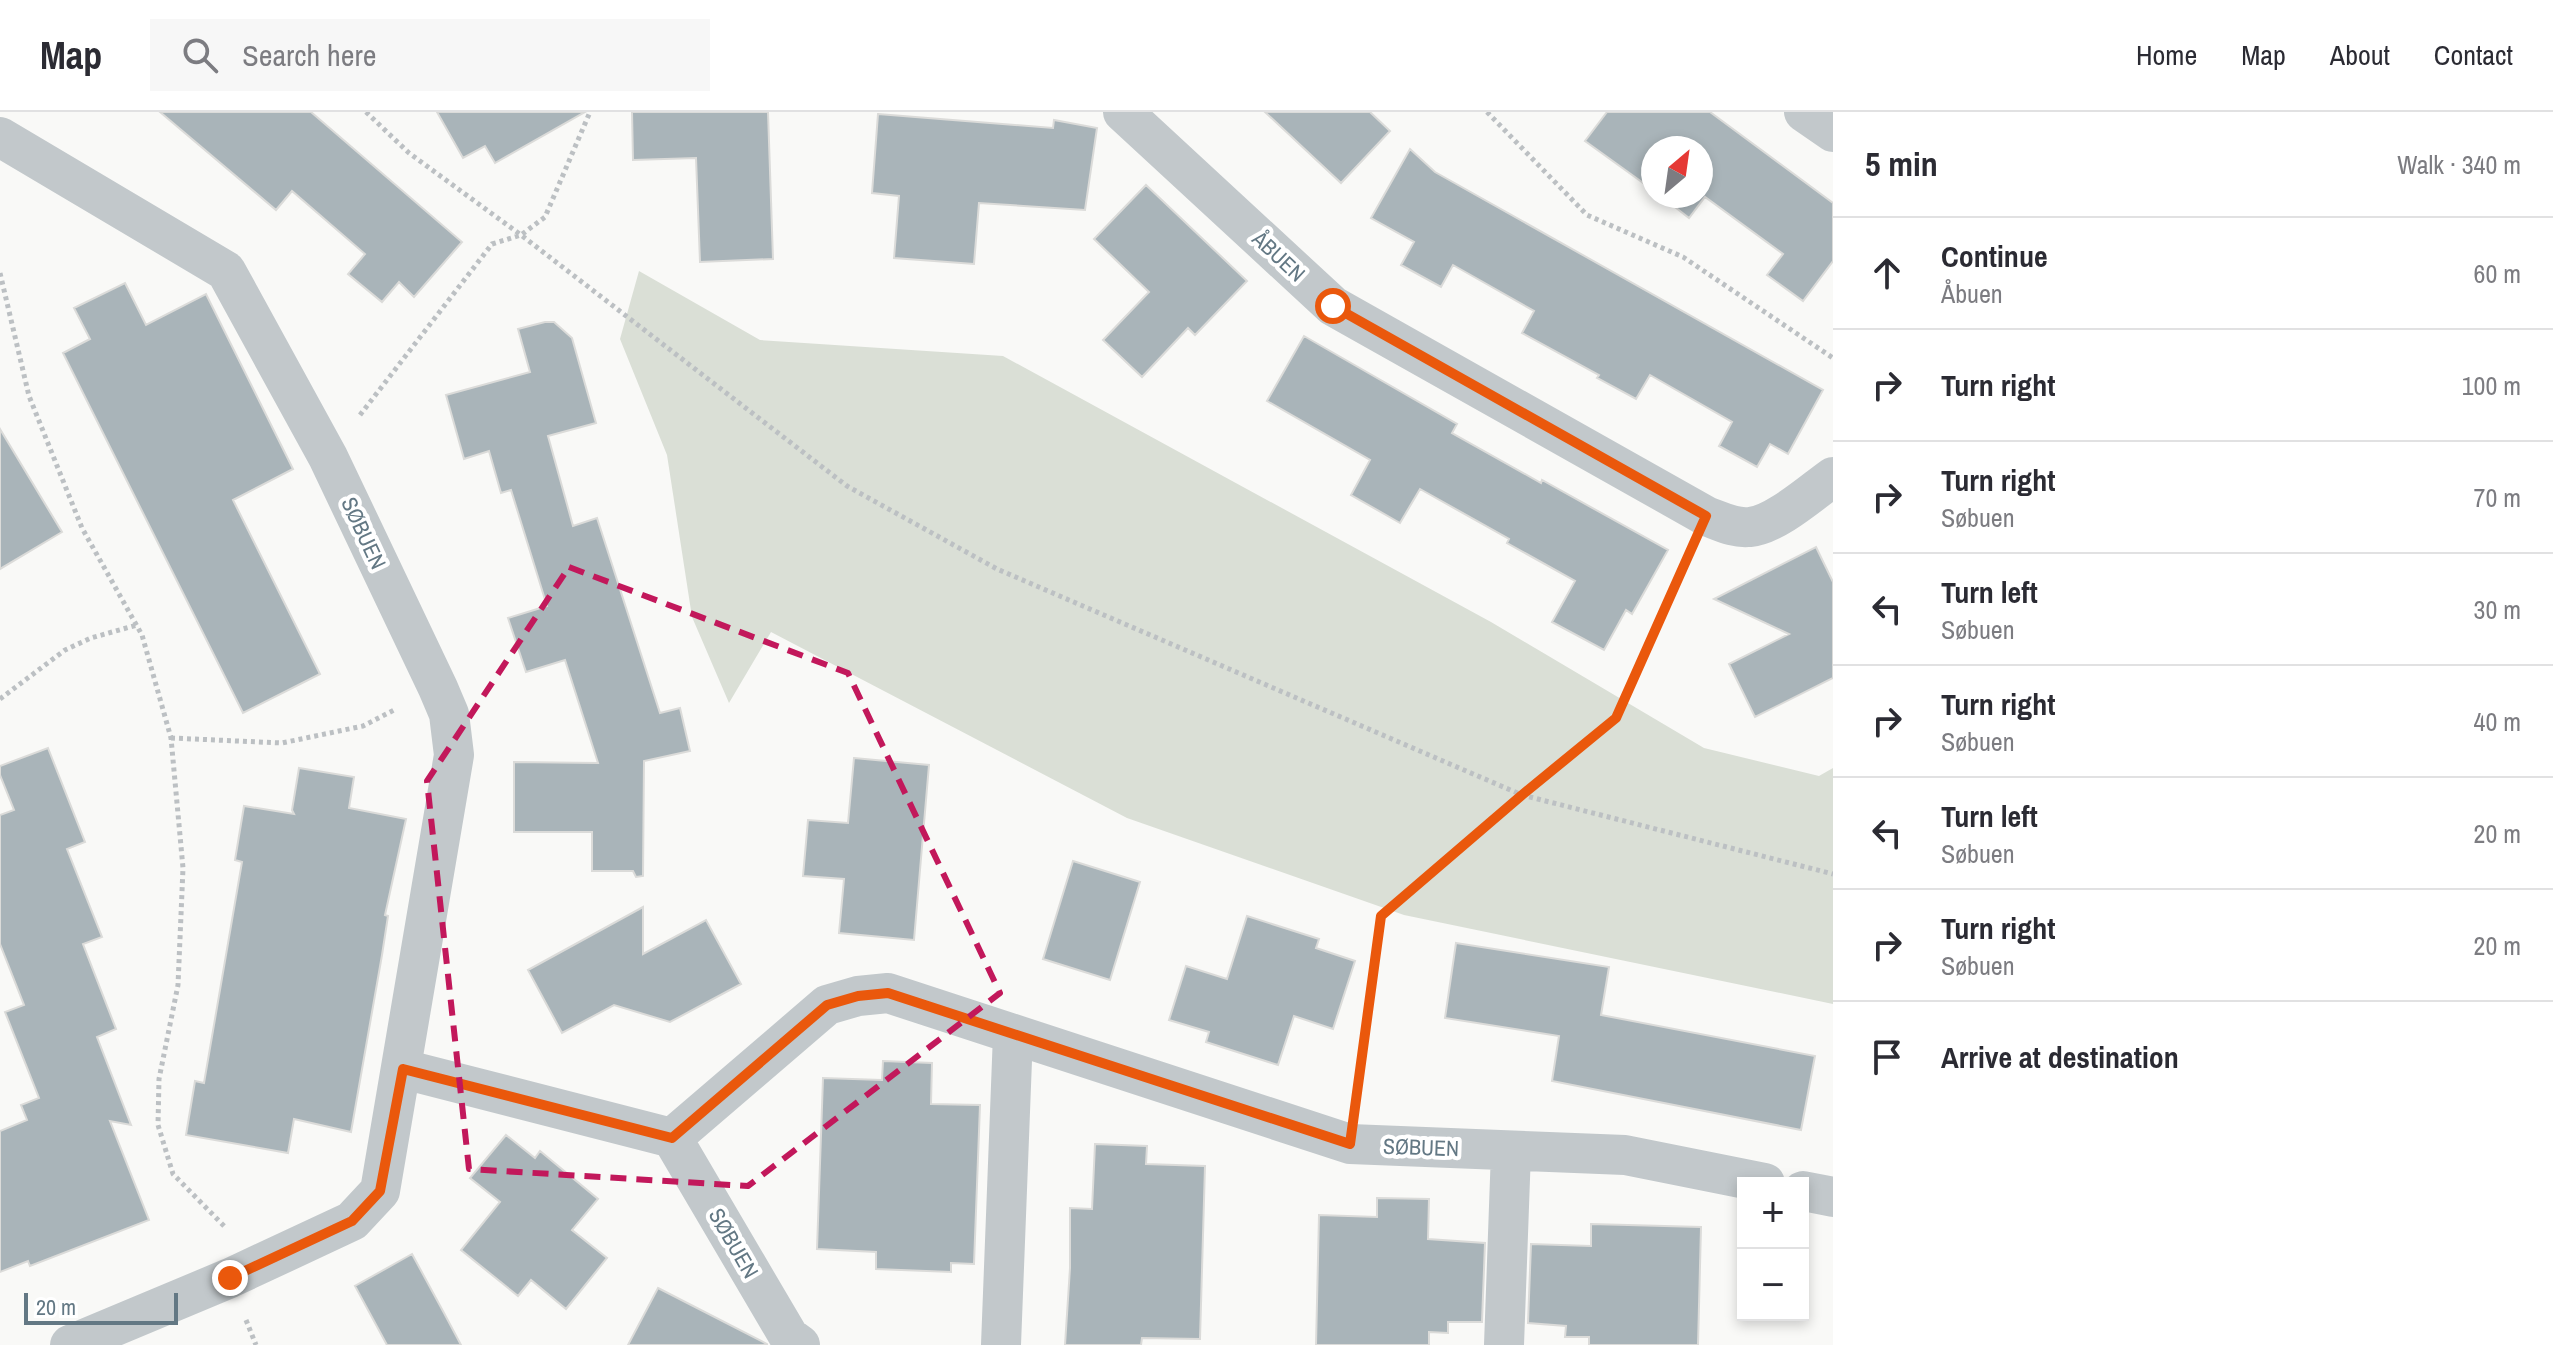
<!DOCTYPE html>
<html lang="en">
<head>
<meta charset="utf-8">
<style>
	:root { --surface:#fff; --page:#f7f7f7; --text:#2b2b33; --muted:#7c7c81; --line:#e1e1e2 }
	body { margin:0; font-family:"Archivo Narrow",sans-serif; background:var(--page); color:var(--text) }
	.controls { position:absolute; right:24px; bottom:24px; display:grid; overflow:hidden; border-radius:0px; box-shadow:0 4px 12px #0003 }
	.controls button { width:72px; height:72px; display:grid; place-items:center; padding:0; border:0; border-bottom:2px solid var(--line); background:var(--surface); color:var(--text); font:40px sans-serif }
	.compass { position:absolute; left:1641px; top:24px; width:72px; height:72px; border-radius:50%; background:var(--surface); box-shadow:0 4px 12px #0003; rotate:29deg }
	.scale { position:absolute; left:24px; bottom:20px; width:154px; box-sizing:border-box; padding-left:8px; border:4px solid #637884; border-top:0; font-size:22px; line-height:28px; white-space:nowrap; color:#637884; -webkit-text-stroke:6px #fff; paint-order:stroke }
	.stop { position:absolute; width:24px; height:24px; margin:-18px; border:6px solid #ea580c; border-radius:50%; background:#fff }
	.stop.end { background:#ea580c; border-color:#fff; box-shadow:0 2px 8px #0008 }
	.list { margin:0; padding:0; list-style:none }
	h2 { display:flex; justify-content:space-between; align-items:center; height:104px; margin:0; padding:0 32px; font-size:34px }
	h2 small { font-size:26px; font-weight:400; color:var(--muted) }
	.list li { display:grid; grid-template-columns:52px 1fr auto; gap:24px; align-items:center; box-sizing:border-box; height:112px; padding:0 32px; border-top:2px solid var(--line) }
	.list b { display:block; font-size:30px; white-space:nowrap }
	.list p { margin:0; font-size:26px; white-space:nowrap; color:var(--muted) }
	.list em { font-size:26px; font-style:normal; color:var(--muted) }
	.icon { flex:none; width:44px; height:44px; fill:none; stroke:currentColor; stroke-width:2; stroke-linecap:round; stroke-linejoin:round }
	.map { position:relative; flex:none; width:1833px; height:1233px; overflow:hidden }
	header { display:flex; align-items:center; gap:48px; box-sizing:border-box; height:112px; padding:0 40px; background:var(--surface); border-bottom:2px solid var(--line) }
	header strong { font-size:38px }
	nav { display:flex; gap:44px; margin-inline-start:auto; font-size:28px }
	.search { width:560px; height:72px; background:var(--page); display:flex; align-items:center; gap:20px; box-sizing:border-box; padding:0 28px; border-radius:0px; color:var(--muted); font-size:30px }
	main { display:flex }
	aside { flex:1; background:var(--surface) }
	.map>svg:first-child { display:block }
	.green { fill:#dadfd6 }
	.building { fill:#a9b4b9; stroke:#dbdbd9; stroke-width:2 }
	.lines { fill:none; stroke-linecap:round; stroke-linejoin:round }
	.path { stroke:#bcc0c3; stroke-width:5; stroke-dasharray:4 4; stroke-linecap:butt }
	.street { stroke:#c2c8cb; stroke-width:40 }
	.route { stroke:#ea580c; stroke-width:10 }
	.marked { fill:none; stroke:#c2185b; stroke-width:6; stroke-dasharray:16 10; stroke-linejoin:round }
	.labels { text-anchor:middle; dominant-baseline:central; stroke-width:8; stroke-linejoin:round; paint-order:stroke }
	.street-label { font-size:22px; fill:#637884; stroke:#fff }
</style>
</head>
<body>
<header>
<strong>Map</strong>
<div class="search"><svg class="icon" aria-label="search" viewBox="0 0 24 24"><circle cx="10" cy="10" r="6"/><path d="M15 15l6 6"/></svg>Search here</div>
<nav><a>Home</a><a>Map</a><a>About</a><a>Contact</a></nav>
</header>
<main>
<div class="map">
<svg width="1833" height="1233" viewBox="0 0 1833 1233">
	<rect width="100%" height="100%" fill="#f9f9f7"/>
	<path class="green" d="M639,159l121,69 243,16 488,266 213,126 115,28 14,-8v236l-429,-89 -277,-97 -356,-186 -42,71 -37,-86 -25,-162 -47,-116z"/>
	<path class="building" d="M160,0h151l151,130 -48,55 -15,-15 -17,20 -34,-28 17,-20 -73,-63 -16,19z
		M437,0h148l-90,51 -10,-17 -22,12z
		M632,0h136l5,147 -73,3 -4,-104 -63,2z
		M1265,0h105l20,19 -49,52z
		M1607,0h103l123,91v58l-30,40 -36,-26 16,-21 -78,-57 -16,21 -28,-22h40v-48h-48v42l-68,-49z
		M878,2l175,14 1,-8 43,8 -12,82 -106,-7 -5,61 -80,-6 5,-62 -27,-3z
		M1410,37l25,23 388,218 -35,64 -18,-10 -13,23 -38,-21 13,-24 -82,-47 -14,24 -39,-21 2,-3 -77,-42 12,-22 -81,-46 -12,22 -40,-22 13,-23 -43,-24z
		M1146,73l101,96 -52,54 -7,-7 -46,49 -39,-37 46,-48 -55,-53z
		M125,171l21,42 60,-31 87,175 -60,31 87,174 -77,39 -180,-360 27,-14 -16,-31z
		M545,210h9l18,16 24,85 -48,13 25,90 24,-8 63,195 20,-5 10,43 -46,10 -1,115 -7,1 -3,-6h-41v-39h-78v-70l84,1 -33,-103 -39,12 -18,-54 39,-12 -36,-116 -10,3 -12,-42 -25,8 -18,-64 84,-23 -12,-43z
		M1304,224l153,88 -5,9 89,50 1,-3 126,70 -36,64 -6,-4 -22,40 -52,-28 23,-41 -68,-38 2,-4 -89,-50 -20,34 -49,-28 19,-35 -103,-59z
		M0,317l62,103 -62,37z
		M1816,435l17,35v96l-78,39 -26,-53 60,-30 -75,-35z
		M48,636l37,94 -18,7 35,88 -19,7 33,85 -19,8 34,88 -21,-4 39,99 -119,46 -2,-5 -28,11v-141l27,-11 -6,-15 18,-7 -34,-86 19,-7 -24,-61v-129l14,-5 -14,-35v-9z
		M854,646l75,7 -15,175 -75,-7 5,-54 -41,-3 5,-56 40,3z
		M299,656l55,9 -5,31 57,11 -21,96 3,1 -6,39 -31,177 -57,-13 -6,34 -102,-18 9,-54 9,2 38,-221 -7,-2 9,-54 50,8 -2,-4z
		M1073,749l67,21 -30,98 -67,-21z
		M643,795v47l63,-34 35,64 -71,38 -56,-17 -52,28 -34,-63z
		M1247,804l72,23 -3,9 39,13 -22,68 -39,-13 -16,49 -72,-23 3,-10 -40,-12 17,-54 41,13z
		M1456,831l153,24 -8,48 214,41 -14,74 -249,-49 7,-45 -114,-18z
		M883,949l49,2 -1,41 49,1 -6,159 -23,-1v9l-75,-3v-17l-59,-3 6,-171 59,2z
		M506,1023l29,23 5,-7 58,48 -26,31 35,28 -41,51 -35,-29 -13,16 -57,-46 39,-48 -30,-24z
		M1095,1032l52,2 -1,18 59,2 -5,173 -58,-1 -1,7h-76l5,-77v-60l22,1z
		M1377,1086l52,1 -1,40 57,4 -3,79h-34v11l-19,-1v13h-113l3,-130 58,2z
		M1591,1112l110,3 -3,118h-109v-8h-24l1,-11 -38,-3 3,-79 60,2z
		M412,1142l32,59 17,32h-74l-32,-59z
		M658,1176l109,56v1h-139z"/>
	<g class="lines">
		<path class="path" d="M366,0l43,41 112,82 326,251 150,83 525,226 311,79
			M1487,0l100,103 96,42 150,101
			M0,161l29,123 53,132 60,107 29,103 12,130 -5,117 -19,94 -1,46 15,49 53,54
			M360,303l132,-171 29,-9 24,-18 45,-105
			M0,587l65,-49 26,-12 46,-13
			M171,626l111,5 81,-17 33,-17
			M1357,985l24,-181 141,-121 94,-77 72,-161
			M246,1208l10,25"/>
		<path class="street" d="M1123,0l210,194 373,210c14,5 29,13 44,11 25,-2 62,-35 83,-50
			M1804,0l29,20
			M0,25l226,134 102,186 110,231 11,26 5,41 -74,436 -28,30 -122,57 -160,67
			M403,957l269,69 117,199 11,8
			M672,1026l155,-133 31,-9 30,-3 462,151 275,11 140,28
			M1803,1079l30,6
			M1001,1233l12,-311
			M1504,1233l7,-194"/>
	</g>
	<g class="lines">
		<path class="route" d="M230,1166l122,-57 28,-30 23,-122 269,69 155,-133 31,-9 30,-3 462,151 31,-228 141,-121 94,-77 90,-202 -373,-210"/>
	</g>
	<path class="marked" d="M569,455l279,106 152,320 -252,193 -279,-17 -42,-388z"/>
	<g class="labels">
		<g class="street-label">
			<text transform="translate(1279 144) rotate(43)">ÅBUEN</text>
			<text transform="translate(364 421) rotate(65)">SØBUEN</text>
			<text transform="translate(1421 1035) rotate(2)">SØBUEN</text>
			<text transform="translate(734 1131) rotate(60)">SØBUEN</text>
		</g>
	</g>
</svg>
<div class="controls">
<button>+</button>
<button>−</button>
</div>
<svg class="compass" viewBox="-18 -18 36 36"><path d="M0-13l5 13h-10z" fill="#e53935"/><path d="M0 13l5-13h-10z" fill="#7c7c81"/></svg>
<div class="scale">20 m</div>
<div class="stop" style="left:1333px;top:194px"></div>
<div class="stop end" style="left:230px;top:1166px"></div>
</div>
<aside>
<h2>5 min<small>Walk · 340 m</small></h2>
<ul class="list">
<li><svg class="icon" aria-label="ahead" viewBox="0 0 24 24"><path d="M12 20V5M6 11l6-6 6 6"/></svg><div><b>Continue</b><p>Åbuen</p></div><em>60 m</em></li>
<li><svg class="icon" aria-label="right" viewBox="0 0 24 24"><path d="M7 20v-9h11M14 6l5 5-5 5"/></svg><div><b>Turn right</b></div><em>100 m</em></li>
<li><svg class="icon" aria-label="right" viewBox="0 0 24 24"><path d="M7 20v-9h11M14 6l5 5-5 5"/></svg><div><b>Turn right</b><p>Søbuen</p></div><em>70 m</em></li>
<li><svg class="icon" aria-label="left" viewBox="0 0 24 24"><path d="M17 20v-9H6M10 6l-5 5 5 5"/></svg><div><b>Turn left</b><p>Søbuen</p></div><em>30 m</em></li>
<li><svg class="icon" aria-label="right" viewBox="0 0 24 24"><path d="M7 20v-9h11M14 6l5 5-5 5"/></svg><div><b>Turn right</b><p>Søbuen</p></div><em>40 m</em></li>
<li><svg class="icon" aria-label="left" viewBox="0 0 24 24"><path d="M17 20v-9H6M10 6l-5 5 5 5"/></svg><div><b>Turn left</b><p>Søbuen</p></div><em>20 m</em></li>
<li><svg class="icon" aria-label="right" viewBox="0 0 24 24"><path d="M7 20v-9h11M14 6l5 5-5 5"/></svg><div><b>Turn right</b><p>Søbuen</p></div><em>20 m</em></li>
<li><svg class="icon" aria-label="arrive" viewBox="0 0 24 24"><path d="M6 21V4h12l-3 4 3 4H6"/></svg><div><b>Arrive at destination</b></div></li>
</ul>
</aside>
</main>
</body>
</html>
